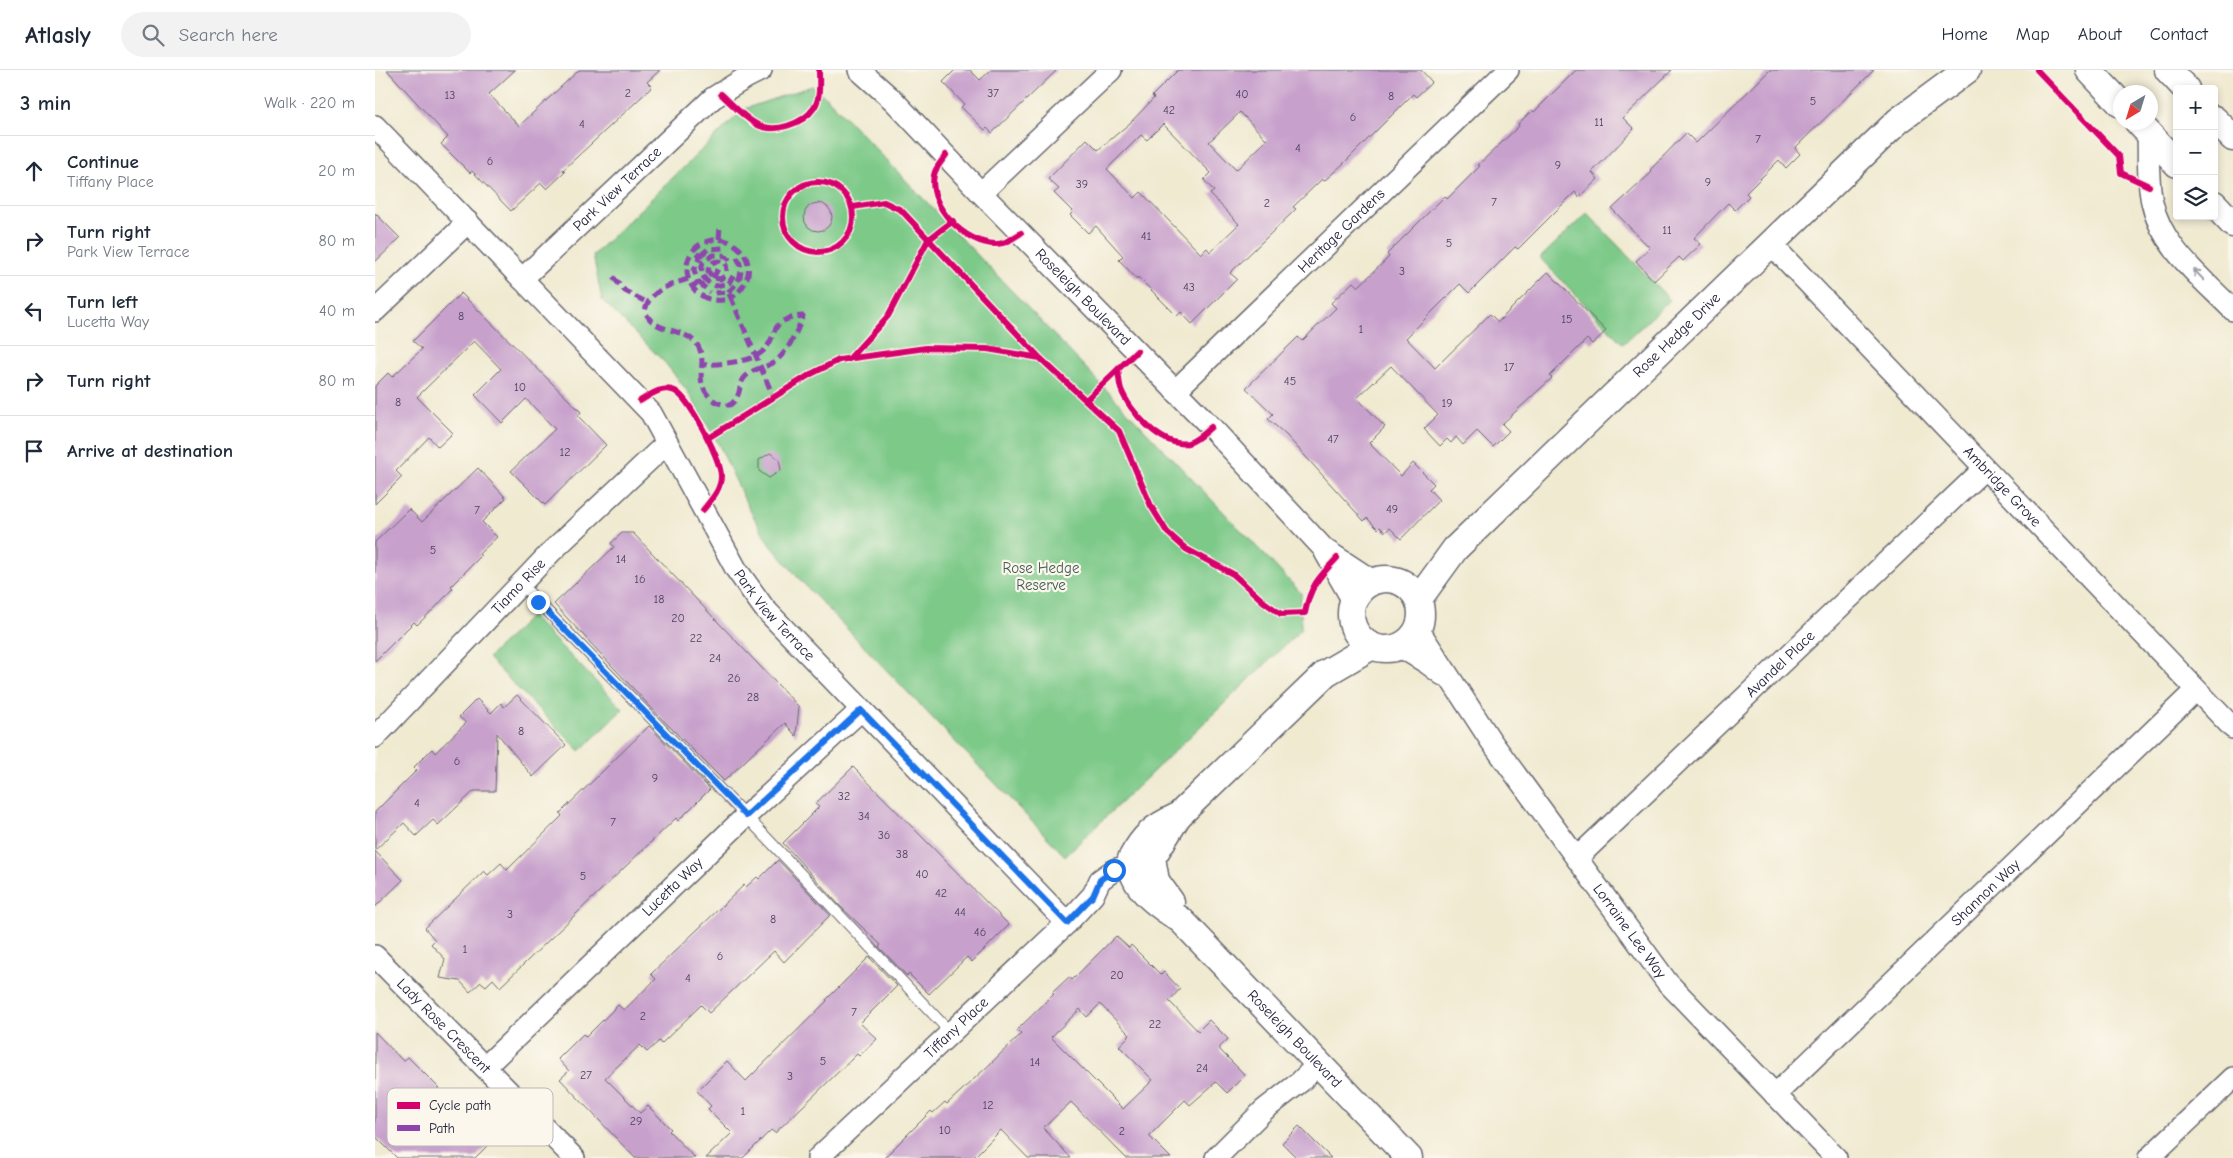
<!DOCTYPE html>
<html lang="en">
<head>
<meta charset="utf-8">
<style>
	:root { --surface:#fff; --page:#f2f2f3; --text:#1f2937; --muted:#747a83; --line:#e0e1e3 }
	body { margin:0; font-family:"Comic Neue",sans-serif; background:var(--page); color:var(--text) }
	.controls { position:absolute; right:15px; top:15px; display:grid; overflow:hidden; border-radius:5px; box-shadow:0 2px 8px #0003 }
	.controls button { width:45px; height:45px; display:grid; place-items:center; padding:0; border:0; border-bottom:1px solid var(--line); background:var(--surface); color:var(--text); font:25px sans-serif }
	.compass { position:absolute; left:1738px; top:15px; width:45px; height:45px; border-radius:50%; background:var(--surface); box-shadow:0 2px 8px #0003; rotate:218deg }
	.stop { position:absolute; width:15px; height:15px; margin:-11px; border:4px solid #1a73e8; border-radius:50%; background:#fff }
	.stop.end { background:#1a73e8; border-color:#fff; box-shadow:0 1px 5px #0008 }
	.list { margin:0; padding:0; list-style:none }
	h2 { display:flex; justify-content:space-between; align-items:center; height:65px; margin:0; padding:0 20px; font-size:21px }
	h2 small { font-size:16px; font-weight:400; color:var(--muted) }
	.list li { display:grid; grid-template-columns:32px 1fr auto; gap:15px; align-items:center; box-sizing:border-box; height:70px; padding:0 20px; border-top:1px solid var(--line) }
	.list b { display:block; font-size:19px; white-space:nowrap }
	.list p { margin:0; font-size:16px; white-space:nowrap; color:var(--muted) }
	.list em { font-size:16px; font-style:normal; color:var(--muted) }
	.icon { flex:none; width:28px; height:28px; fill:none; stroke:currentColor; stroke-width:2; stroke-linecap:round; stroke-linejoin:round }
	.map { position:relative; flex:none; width:1858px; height:1088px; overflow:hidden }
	header { display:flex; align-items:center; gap:30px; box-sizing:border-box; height:70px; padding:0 25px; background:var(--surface); border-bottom:1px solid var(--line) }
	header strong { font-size:24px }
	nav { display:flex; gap:28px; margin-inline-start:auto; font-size:18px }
	.search { width:350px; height:45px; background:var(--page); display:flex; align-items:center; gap:12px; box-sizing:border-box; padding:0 18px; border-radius:28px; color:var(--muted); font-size:19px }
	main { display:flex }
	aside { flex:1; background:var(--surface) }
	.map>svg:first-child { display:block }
	.green { fill:#7cc988; stroke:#4f7662 }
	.building { fill:#c7a0cc; fill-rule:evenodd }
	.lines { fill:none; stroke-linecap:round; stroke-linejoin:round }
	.service-casing { stroke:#6a6870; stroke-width:12 }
	.minor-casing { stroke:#6a6870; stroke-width:24 }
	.tertiary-casing { stroke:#6a6870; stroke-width:29 }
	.service { stroke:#fff; stroke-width:10 }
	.minor { stroke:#fff; stroke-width:21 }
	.tertiary { stroke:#fff; stroke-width:26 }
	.quiet { stroke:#8e44ad; stroke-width:5; stroke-dasharray:10 5; stroke-linecap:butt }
	.cycleway-casing { stroke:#fbf7ec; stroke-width:9 }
	.cycleway { stroke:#d6006c; stroke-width:6 }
	.oneway { stroke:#9c9ca7 }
	.route { stroke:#1a73e8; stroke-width:6 }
	.labels { text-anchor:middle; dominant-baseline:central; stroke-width:4.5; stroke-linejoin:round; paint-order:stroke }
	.number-label { font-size:12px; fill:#4b425f }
	.street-label { font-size:15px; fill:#22223b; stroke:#fbf7ec }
	.park-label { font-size:15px; fill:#425c56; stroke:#fbf7ec }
	.key { fill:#fbf7ec; stroke:#bab7b7; stroke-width:1 }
	.key-label { font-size:14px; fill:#22223b }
</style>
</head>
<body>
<header>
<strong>Atlasly</strong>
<div class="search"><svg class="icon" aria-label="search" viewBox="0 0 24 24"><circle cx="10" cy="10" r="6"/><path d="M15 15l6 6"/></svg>Search here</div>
<nav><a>Home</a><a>Map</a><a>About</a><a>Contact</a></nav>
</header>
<main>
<aside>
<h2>3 min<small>Walk · 220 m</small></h2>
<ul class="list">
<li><svg class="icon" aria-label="ahead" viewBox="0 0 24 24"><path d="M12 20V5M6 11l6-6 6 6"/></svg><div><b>Continue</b><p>Tiffany Place</p></div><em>20 m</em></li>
<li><svg class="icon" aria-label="right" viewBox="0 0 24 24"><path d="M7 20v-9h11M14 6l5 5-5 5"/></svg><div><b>Turn right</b><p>Park View Terrace</p></div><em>80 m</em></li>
<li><svg class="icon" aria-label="left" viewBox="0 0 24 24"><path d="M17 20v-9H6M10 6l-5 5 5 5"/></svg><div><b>Turn left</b><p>Lucetta Way</p></div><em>40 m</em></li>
<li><svg class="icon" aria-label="right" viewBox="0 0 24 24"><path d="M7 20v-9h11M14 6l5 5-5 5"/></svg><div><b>Turn right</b></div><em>80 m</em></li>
<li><svg class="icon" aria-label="arrive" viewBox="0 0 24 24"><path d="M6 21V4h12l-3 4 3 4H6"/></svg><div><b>Arrive at destination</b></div></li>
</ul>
</aside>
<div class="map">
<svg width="1858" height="1088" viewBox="0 0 1858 1088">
	<rect width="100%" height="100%" fill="#fbf7ec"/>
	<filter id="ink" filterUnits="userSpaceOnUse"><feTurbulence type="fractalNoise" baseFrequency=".02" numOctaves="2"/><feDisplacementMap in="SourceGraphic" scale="10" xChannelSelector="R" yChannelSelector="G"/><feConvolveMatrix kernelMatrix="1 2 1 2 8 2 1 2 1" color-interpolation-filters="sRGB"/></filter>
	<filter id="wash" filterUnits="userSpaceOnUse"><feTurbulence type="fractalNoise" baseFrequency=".0096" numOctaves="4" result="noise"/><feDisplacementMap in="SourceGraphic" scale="20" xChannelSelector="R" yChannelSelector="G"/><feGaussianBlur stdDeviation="1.12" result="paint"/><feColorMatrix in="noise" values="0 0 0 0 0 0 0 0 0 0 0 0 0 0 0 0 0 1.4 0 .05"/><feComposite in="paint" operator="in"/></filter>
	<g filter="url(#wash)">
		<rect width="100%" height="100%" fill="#f0ead1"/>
		<path class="green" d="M437,16l16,13 473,494v37l-236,226 -263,-274 -33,-39 -21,-36 -29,-62 -31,-53 -22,-28 -64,-64 -9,-45 151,-146z
			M1212,143l83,87 -47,44 -83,-86z
			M156,546l92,93 -43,42 -92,-93z"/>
		<g id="blocks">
			<path class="building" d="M12,0h128l-26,24 30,32 60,-56h81l-13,12 4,4 -1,3 -87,81 2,2 -18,17 -6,-6 -30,28 -39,-40 -2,2 -29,-29 7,-7z
				M580,0h15l10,10 11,-10h66l-65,63 -5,-5 -2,2 -24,-23 3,-3 -21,-22z
				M803,0h243l11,12 -16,15 -3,-3 -70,70 -19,17 -2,-2 -29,28 3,2 -66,64 7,6 -45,45 -11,-12 -4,4 -39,-39 -1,2 -18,-19 4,-4 -27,-30 -8,7 -18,-18 3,-3 -19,-19 5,-4 -11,-10 39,-40 11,11 32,-27 24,-25 -2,-2zM865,42l27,28 -31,30 -27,-28zM788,54l48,49 -7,7 10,11 -4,3 29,30 -29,28 -3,-4 -6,6 -60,-62 -6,6 -28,-29 34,-34 6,5z
				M1201,0h96l-49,48 11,11 -42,43 6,7 -19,18 -4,-5 -57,57 -3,-2 -46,46 -9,-9 -54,54 29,30 55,-54 8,8 50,-50 58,59 -14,13 -5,-5 -37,37 2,2 -50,46 7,7 -16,16 -16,-16 -14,14 -7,-8 -5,6 -4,-4 -7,7 -16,-17 14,-14 -47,-49 -34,32 28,29 -16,16 32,33 12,-13 21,21 -5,5 10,11 -38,39 -11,-11 -5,4 -5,-5 -2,2 -11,-11 -3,3 -78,-86 -18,-16 5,-5 -27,-26 52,-51 4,4 34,-33 -5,-5 22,-21 5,5 31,-30 -2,-3 58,-58 2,3 33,-33 -2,-1 41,-39 -1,-2 14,-14 2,2z
				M1395,0h104l-79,78 5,6 -14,14 -7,-8 -33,33 3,3 -14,14 -7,-7 -34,35 7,6 -18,17 -4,-4 -25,24 -18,-20 14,-13 -38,-39 40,-37 -2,-2 36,-37 10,10z
				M429 147a14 14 0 1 1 28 0a14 14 0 1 1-28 0Z
				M0,143l25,25 -25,24z
				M86,223l120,119 -3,4 28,29 -61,60 -34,-34 44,-42 -29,-30 -24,24 -27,-28 26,-26 -27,-28 -57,56 36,36 -15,14 -9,-10 -33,34 6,6 -27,27v-118l13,-13 4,4 30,-28 -9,-8z
				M395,383l9,6 2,11 -12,8 -10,-7v-11z
				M103,398l28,30 -24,24 15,15 -18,17 2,2 -30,30 2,2 -17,19 -19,18 -3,-3 -39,39v-119l34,-33 13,13z
				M247,463h11l166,174 -3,29 -11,-13 -61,58 -65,-65 -105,-112 60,-57 -3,-4z
				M142,625l49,50 -33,32 -36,-44 -2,58h-21l-36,34 -5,-5 -17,16 -12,-13 -29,27v-38l42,-42 -3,-3 18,-18 3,4 31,-30 -7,-6 18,-18 14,14 10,-10 3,4z
				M274,656l61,63 -32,32 -2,-3 -176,169 -7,-8 -7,7 -5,-4 -11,10 -10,-11 -20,-3 5,-19 -14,-15 4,-4 -10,-12 59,-57 4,4 13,-12 6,7 55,-54 -2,-3z
				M478,697l156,158 -37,37 -5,-5 -38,37 -20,-20 -2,2 -28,-29 2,-2 -41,-39 -57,-63 36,-36 -4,-3z
				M0,781l28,29 -28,27z
				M403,790l52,55 -46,47 -10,-11 -65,62 -8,-8 -40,39 -2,-3 -12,11 -7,-7 -35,33 35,35 8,-7 23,23 -2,2 26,27h-60l-75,-79 9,-8 -11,-12 25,-25 3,3 32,-32 6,5 32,-31 -5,-5 93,-89 2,2 11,-10 2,2z
				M741,866l13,12 2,-3 30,30 3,-3 16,17 -11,12 29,30 11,-11 19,19 -8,8v3l25,25 -18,18 -11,-11 -26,23 -5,-5 -36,36 22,22h-45l-55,-56 -28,26 28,30h-43l-27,-28 -28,28h-89l47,-47 2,2 12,-11 2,2 41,-38 33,-32 -4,-4 37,-36 -2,-1 17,-16 3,3zM725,934l30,31 -11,11 34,34 -30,29 -72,-72 29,-28 7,8z
				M494,887l28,29 -37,37 17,16 -18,17 -2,-2 -82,79 -4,-3 -28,28h-37l26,-25 -24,-24 3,-3 -14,-15 30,-30 19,20 81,-80 -1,-1z
				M0,962l28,29 5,-4 31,31 -2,1 42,46 -2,1 10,10 -12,12h-78l-22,-22z
				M924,1056l32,32h-34l-15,-15z"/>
		</g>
	</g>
	<g filter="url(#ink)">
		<use href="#blocks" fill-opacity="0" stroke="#6a6870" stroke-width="1"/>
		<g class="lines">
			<g class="service-casing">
				<path id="service" d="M146,514l225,232 205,217"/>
			</g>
			<g class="minor-casing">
				<g id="minor">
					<path id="s1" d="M484,0l35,31 87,92 230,234 113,122 49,32"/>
					<path id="s2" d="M0,56l276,287 85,156 28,39 303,315"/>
					<path d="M1773,63c1,23 -1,46 4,69 9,45 51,77 81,108"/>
					<path d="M606,123l130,-123"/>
					<path id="s3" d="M1396,174l462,484"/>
					<path id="s4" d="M147,209l191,-181 34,-21 14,-7"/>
					<path d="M0,241l93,-89"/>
					<path id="s5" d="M800,321l333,-321"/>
					<path d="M950,482l28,49"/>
					<path id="s6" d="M1043,559l73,112 176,241 169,176"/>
					<path d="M1024,576l28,17 16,12"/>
					<path id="s7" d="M0,667l177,-186 115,-108"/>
					<path id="s8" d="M1202,788l407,-389"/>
					<path id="s9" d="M0,886l199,202"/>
					<path id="s10" d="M110,997l261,-251 115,-106"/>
					<path id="s11" d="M1400,1025l421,-405"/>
					<path id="s12" d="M443,1088l249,-235 26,-28 7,-15 14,-10 17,-5 16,1"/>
					<path d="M841,1088l48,-48 36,-28 19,-19"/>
					<path d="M1774,1088l84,-80"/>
				</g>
			</g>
			<g class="tertiary-casing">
				<g id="tertiary">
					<path d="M1714,0l32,34"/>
					<path d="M1793,0l18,19"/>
					<path d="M1839,49l19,19"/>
					<path d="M1763,52l39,42"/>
					<path d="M1839,134l19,20"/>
					<circle cx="1011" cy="544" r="35"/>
					<path id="s13" d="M1043,530l37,-51 443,-428 69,-51"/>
					<path id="s14" d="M803,746c-24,11 -34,19 -47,43 0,29 28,47 50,61l228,238"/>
					<path d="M796,832l-15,-21 -4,-23 26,-42 148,-143 46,-27"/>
				</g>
			</g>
			<use href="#service" class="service"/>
			<use href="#minor" class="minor"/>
			<use href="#tertiary" class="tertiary"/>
			<path class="quiet" d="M344,169l1,-12
				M325,186l8,-7 16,-1
				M355,190l-7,-5h-10l-10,7c-4,12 1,20 13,24l13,-3 4,-7
				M337,193c5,-3 9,-3 14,1l1,7
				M334,197l-1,4 5,7 7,1 5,-3
				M238,207l12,14 23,12
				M338,208l5,-9
				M313,209c-18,6 -39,11 -43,32 9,24 41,15 53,35 11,18 -7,35 14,53 5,4 10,6 18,6 14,-11 6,-19 16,-29 7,-7 16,-8 25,-12 16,-8 26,-33 32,-48 -38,4 -22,19 -41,36 -12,11 -45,12 -61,13
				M323,212l12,10
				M317,217l6,-5 -4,-12 6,-14 -7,-5
				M353,222c12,-10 18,-22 8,-36
				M340,223l13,-1 3,6c22,-15 25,-42 -1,-56 -6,-3 -12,-3 -18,-2 -43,8 -27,73 19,58l43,100"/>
			<g class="cycleway-casing">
				<path id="cycleway" d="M1662,0l82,86 2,17 28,13
					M346,24c11,10 22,23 35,30 18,10 47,0 58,-16 7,-10 5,-27 5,-38
					M571,85c-4,6 -11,13 -12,20 -7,31 32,70 63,69 9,0 16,-6 24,-11
					M408 147a35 35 0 1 1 70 0a35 35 0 1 1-70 0Z
					M478,137l31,-5 17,8 139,148
					M474,289l39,-43 40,-76 25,-19
					M743,299c1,7 1,14 3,20 8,22 41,59 67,54 8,-2 16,-10 23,-16
					M712,329l50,-48
					M265,331c10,-6 23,-16 35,-10 15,8 46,69 46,85 0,14 -10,24 -18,34
					M333,368l103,-64 28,-14 87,-12 61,1 53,9 79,73 32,75 16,26 19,17 47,25 31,28 17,12 24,-1c5,-27 14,-36 32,-55"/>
			</g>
			<use href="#cycleway" class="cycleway"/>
		</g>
		<defs><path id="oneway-shaft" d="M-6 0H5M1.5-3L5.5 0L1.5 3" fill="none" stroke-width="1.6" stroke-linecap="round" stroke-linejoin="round" transform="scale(1.25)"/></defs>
		<use class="oneway" href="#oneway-shaft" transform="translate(1824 205) rotate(-134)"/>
	</g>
	<g class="lines" filter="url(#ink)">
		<path class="route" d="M163,532l208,214 115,-106 206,213 26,-27 7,-16 14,-10"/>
	</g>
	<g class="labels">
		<g class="number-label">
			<text x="253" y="23">2</text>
			<text x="618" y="23">37</text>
			<text x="867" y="24">40</text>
			<text x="75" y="25">13</text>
			<text x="1016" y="26">8</text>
			<text x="1438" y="31">5</text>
			<text x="794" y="40">42</text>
			<text x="978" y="47">6</text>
			<text x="1224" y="52">11</text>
			<text x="207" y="54">4</text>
			<text x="1383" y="69">7</text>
			<text x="923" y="78">4</text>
			<text x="115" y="91">6</text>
			<text x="1183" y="95">9</text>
			<text x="1333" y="112">9</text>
			<text x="707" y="114">39</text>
			<text x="1119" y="132">7</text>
			<text x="892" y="133">2</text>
			<text x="1292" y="160">11</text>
			<text x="771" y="166">41</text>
			<text x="1074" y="173">5</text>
			<text x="1027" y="201">3</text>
			<text x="814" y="217">43</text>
			<text x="86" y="246">8</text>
			<text x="1192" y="249">15</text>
			<text x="986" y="259">1</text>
			<text x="1134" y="297">17</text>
			<text x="915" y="311">45</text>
			<text x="145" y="317">10</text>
			<text x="23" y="332">8</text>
			<text x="1072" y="333">19</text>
			<text x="958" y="369">47</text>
			<text x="190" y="382">12</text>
			<text x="1017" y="439">49</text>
			<text x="102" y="440">7</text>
			<text x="58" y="480">5</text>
			<text x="246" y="489">14</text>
			<text x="265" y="509">16</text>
			<text x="284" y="529">18</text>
			<text x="303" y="548">20</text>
			<text x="321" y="568">22</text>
			<text x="340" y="588">24</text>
			<text x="359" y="608">26</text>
			<text x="378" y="627">28</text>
			<text x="146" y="661">8</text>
			<text x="82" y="691">6</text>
			<text x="280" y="708">9</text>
			<text x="469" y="726">32</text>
			<text x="42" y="733">4</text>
			<text x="489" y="746">34</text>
			<text x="238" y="752">7</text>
			<text x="509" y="765">36</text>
			<text x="527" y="784">38</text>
			<text x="547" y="804">40</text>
			<text x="208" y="806">5</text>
			<text x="566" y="823">42</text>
			<text x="585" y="842">44</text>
			<text x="135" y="844">3</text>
			<text x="398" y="849">8</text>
			<text x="605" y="862">46</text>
			<text x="90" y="879">1</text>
			<text x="345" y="886">6</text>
			<text x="742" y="905">20</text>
			<text x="313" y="908">4</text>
			<text x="479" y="942">7</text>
			<text x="268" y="946">2</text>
			<text x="780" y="954">22</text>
			<text x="448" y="991">5</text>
			<text x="660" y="992">14</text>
			<text x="827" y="998">24</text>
			<text x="211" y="1005">27</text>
			<text x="415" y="1006">3</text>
			<text x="613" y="1035">12</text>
			<text x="368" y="1041">1</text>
			<text x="261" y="1051">29</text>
			<text x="570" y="1060">10</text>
			<text x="747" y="1061">2</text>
		</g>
		<g class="street-label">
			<text stroke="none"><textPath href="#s4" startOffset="131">Park View Terrace</textPath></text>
			<text stroke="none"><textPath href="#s5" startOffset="231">Heritage Gardens</textPath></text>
			<text stroke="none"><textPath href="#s1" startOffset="319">Roseleigh Boulevard</textPath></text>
			<text stroke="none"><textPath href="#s13" startOffset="371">Rose Hedge Drive</textPath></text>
			<text stroke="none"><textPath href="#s3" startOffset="335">Ambridge Grove</textPath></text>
			<text stroke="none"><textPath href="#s7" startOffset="208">Tiamo Rise</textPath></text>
			<text stroke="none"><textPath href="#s2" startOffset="636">Park View Terrace</textPath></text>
			<text stroke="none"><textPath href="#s8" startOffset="281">Avandel Place</textPath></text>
			<text stroke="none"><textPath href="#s10" startOffset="260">Lucetta Way</textPath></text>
			<text stroke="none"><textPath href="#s11" startOffset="292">Shannon Way</textPath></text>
			<text stroke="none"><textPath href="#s6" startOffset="369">Lorraine Lee Way</textPath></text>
			<text stroke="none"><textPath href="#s9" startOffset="98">Lady Rose Crescent</textPath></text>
			<text stroke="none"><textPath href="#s12" startOffset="190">Tiffany Place</textPath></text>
			<text stroke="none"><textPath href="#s14" startOffset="312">Roseleigh Boulevard</textPath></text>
		</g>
		<g class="park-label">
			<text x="666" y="498">Rose Hedge<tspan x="666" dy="17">Reserve</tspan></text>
		</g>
	</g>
	<rect x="12" y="1018" width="166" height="58" rx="8" class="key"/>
	<rect x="22" y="1032" width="23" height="7" fill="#d6006c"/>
	<rect x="22" y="1055" width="23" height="6" fill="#8e44ad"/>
	<g class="key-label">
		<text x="54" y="1040">Cycle path</text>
		<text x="54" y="1063">Path</text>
	</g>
</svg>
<div class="controls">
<button>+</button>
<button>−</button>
<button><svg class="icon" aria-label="layers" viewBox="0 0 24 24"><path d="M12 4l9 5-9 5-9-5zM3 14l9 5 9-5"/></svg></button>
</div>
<svg class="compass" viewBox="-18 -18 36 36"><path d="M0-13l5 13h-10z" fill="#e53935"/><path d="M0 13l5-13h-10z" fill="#747a83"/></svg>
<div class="stop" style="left:739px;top:800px"></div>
<div class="stop end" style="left:163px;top:532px"></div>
</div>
</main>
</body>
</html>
